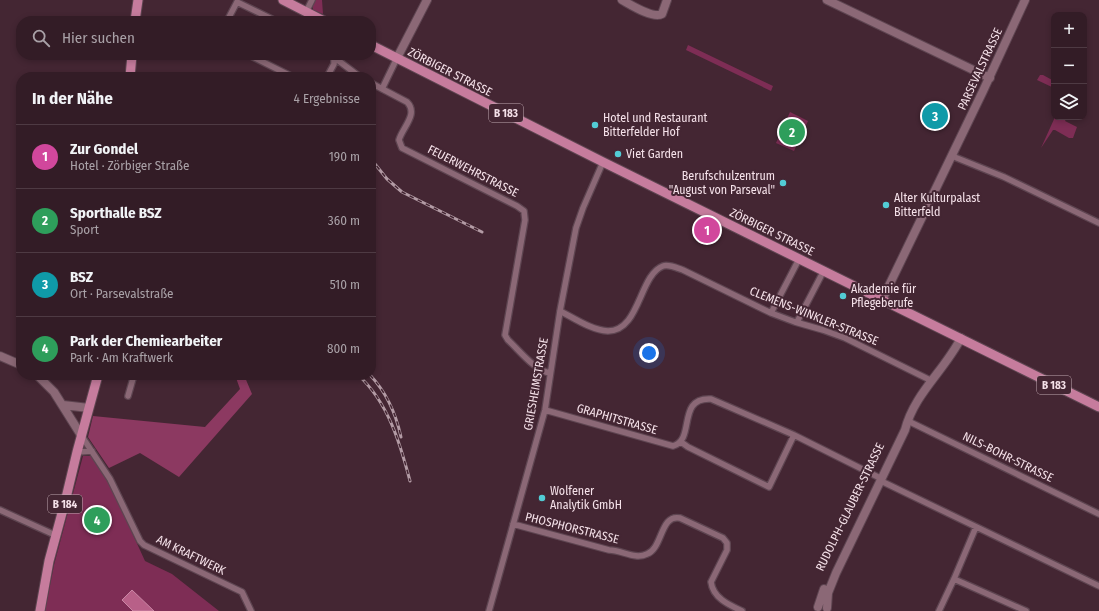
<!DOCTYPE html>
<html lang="de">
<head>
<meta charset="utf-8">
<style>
	:root { --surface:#331c26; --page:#3e2932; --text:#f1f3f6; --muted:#a9a1a7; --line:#4e3a43; --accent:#8bbbb9 }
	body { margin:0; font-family:"Fira Sans Condensed",sans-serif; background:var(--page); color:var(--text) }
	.controls { position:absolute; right:12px; top:12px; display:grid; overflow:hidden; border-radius:8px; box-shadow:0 2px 6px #0003 }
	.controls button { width:36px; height:36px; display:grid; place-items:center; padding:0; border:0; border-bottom:1px solid var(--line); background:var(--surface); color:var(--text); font:20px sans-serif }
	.you { position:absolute; left:649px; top:353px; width:14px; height:14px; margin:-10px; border:3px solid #fff; border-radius:50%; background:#1a73e8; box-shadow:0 0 0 6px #1a73e833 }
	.badge { display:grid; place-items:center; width:26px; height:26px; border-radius:50%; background:var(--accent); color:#fff; font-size:13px; font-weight:700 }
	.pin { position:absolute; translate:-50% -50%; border:2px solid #fff; box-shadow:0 1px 4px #0006 }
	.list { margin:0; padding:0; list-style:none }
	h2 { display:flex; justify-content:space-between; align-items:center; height:52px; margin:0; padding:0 16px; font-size:17px }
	h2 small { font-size:13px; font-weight:400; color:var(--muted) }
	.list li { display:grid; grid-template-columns:26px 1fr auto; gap:12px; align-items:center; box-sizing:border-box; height:64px; padding:0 16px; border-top:1px solid var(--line) }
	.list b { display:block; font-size:15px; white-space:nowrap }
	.list p { margin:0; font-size:13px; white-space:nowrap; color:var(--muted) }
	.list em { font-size:13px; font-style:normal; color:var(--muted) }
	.icon { flex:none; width:22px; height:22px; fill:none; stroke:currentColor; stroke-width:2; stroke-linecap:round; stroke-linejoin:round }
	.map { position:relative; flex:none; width:1099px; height:611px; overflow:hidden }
	.search { position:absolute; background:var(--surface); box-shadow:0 2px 6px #0003; left:16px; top:16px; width:360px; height:44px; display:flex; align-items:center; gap:10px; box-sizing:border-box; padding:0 14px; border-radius:16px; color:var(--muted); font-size:15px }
	.panel { position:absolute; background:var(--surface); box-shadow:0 2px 6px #0003; left:16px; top:72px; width:360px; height:308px; border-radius:16px }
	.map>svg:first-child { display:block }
	.green { fill:#7e2d55 }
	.forest { fill:#8c3961 }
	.water { fill:#b86088; stroke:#ca87a5 }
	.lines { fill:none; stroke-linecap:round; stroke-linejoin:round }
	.street-casing { stroke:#5e4551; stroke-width:8 }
	.secondary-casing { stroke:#5e4551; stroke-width:10 }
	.primary-casing { stroke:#5e4551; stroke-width:11 }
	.street { stroke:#8b6876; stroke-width:5.5 }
	.secondary { stroke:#8b6876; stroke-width:8 }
	.primary { stroke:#c67c9d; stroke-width:9 }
	.rail-casing { stroke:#b39ba5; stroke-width:3 }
	.rail { stroke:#442633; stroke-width:1.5; stroke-dasharray:4.5; stroke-linecap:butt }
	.poi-dot { fill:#52ccd5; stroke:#442633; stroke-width:1.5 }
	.labels { text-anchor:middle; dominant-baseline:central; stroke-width:4; stroke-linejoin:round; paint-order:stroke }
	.shield { fill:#442633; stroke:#c0a9b2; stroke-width:1 }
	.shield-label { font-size:11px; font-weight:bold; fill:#f5e1e9 }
	.street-label { font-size:12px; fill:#f5e1e9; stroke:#442633 }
	.poi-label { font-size:12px; fill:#f5e1e9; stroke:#442633; text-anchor:start }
</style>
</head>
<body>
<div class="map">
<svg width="1099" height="611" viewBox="0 0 1099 611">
	<rect width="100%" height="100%" fill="#442633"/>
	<path class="green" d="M315,0h7l1,14 -10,-4v-6z
		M688,45l85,41 -2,5 -85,-41z
		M1040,75h3l11,6v7l-17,-8z
		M790,112l18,9 -14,30 -18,-8z
		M1055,117h12l-2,4 12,6 -4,11h-4l-14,-8h-2l-12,18z
		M83,456h9l16,24 37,81 27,13 47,37h-174l9,-46z"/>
	<path class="forest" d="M235,375h9l8,19 -73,83 -39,-24 -31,15 -21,-31 5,-21 112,11 35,-38z"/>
	<path class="water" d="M132,590l22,21h-21l-11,-11z"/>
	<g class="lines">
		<g class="street-casing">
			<path id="street" d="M306,12l6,-12
				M227,21l10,-19 39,19
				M249,55l44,22
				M331,55l29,22
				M327,77l7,-13v-6
				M371,83l36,19c12,12 -5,26 -8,38l3,8 115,58 7,5 1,9 -20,115 3,5c11,10 27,31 42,33
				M382,89l15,-31
				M952,156l52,21 95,46
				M560,311c14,7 31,19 48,20 32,0 31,-56 55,-65 6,-2 14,2 20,4l88,43 24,9 28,8 22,8 87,43
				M771,313l26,-50
				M797,322l24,-46
				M128,396l6,-21
				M545,410l128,36c23,-6 3,-49 38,-47l83,36 88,44
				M908,421l191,93
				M81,435l29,44 30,62 4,4 98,47 9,19
				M681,442l7,5 81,40 25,-52
				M77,452l15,-1
				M881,481l218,105
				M0,510l55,25
				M513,524l96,26c13,0 26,10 38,4 16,-6 13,-40 33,-36l43,20 4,5v7l-16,32c2,16 18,23 31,29
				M954,579l72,32
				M489,611l56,-201 15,-99 16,-83 7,-20 20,-46
				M939,611l15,-32 22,-52"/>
		</g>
		<g class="secondary-casing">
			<path id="secondary" d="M622,0c9,5 31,19 40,14l5,-14
				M827,0l163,78
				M397,58l30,-58
				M882,300l101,-209 42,-91
				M0,356l21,9
				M37,375l17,17 27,43
				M63,405l26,3
				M818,607l6,-18
				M827,608l1,-15 8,-20 69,-143c9,-36 39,-59 56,-92"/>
		</g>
		<g class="primary-casing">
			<path id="primary" d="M283,0l41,21
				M135,21l3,-21
				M371,45l232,117 496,245
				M130,77l2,-22
				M40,611l9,-50 16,-59 12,-50 21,-77"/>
		</g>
		<use href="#street" class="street"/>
		<use href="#secondary" class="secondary"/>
		<use href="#primary" class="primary"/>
		<g class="rail-casing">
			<path id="rail" d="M371,159l16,20 15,13 80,40
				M358,375c30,27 42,68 52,106
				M370,375c17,18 26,39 31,62"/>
		</g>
		<use href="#rail" class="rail"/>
	</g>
	<g class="poi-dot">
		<circle cx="595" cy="125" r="4"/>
		<circle cx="618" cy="154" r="4"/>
		<circle cx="783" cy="183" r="4"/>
		<circle cx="886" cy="205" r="4"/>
		<circle cx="843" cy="296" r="4"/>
		<circle cx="542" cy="498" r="4"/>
	</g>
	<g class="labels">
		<g class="shield">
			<rect x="489" y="104" width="34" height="18" rx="3"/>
			<rect x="1037" y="376" width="34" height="18" rx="3"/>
			<rect x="48" y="495" width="34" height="18" rx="3"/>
		</g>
		<g class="shield-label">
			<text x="506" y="113">B 183</text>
			<text x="1054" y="385">B 183</text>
			<text x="65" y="504">B 184</text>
		</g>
		<g class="street-label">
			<text transform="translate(980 69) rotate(-65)">PARSEVALSTRASSE</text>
			<text transform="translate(450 72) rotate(27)">ZÖRBIGER STRASSE</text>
			<text transform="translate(473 171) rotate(27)">FEUERWEHRSTRASSE</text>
			<text transform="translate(772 232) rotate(26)">ZÖRBIGER STRASSE</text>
			<text transform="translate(814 316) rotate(22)">CLEMENS-WINKLER-STRASSE</text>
			<text transform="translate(536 384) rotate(-80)">GRIESHEIMSTRASSE</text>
			<text transform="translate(617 419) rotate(16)">GRAPHITSTRASSE</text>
			<text transform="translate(1008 457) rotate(26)">NILS-BOHR-STRASSE</text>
			<text transform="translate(850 507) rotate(-64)">RUDOLPH-GLAUBER-STRASSE</text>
			<text transform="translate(572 528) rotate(14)">PHOSPHORSTRASSE</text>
			<text transform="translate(191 555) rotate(26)">AM KRAFTWERK</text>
		</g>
		<g class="poi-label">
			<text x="603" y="118">Hotel und Restaurant<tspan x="603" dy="14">Bitterfelder Hof</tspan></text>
			<text x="626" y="154">Viet Garden</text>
			<text x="775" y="176" text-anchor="end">Berufschulzentrum<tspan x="775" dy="14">"August von Parseval"</tspan></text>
			<text x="894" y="198">Alter Kulturpalast<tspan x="894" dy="14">Bitterfeld</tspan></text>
			<text x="851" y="289">Akademie für<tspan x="851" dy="14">Pflegeberufe</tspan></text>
			<text x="550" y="491">Wolfener<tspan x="550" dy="14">Analytik GmbH</tspan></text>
		</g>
	</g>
</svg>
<div class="controls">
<button>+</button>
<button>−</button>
<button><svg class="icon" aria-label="layers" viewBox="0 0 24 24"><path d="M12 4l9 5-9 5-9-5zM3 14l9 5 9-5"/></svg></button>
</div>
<div class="you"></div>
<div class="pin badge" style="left:707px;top:230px;background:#d1479c">1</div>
<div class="pin badge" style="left:792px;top:132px;background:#2e9e5b">2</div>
<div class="pin badge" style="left:935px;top:116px;background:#0f9aa8">3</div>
<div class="pin badge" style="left:97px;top:520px;background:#2e9e5b">4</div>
<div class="search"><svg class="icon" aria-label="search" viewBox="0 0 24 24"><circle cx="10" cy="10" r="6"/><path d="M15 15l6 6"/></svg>Hier suchen</div>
<section class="panel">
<h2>In der Nähe<small>4 Ergebnisse</small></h2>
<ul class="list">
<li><span class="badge" style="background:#d1479c">1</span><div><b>Zur Gondel</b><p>Hotel · Zörbiger Straße</p></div><em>190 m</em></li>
<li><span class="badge" style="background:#2e9e5b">2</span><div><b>Sporthalle BSZ</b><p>Sport</p></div><em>360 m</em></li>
<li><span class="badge" style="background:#0f9aa8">3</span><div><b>BSZ</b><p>Ort · Parsevalstraße</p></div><em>510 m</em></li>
<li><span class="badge" style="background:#2e9e5b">4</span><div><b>Park der Chemiearbeiter</b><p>Park · Am Kraftwerk</p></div><em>800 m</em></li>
</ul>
</section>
</div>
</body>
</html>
